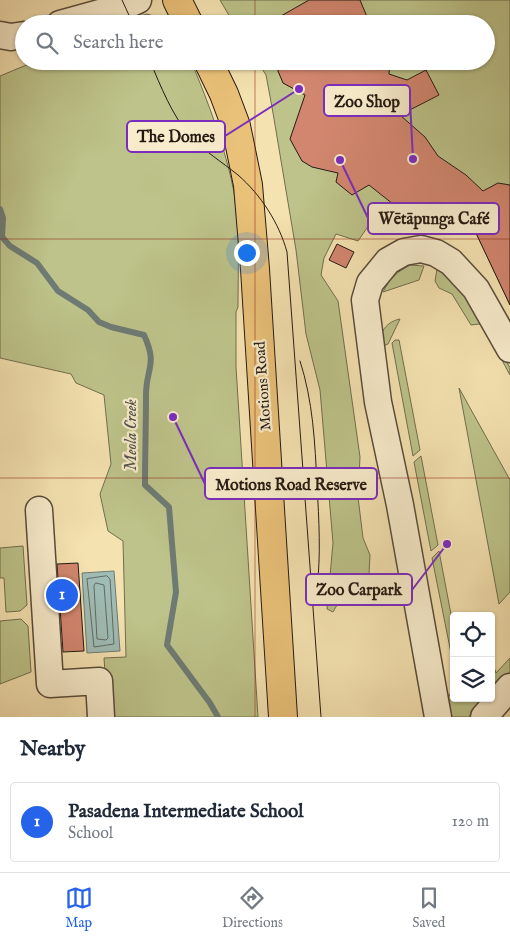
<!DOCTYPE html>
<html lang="en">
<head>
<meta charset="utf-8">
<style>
	:root { --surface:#fff; --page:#f6f6f7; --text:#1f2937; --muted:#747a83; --line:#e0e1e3; --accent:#2563eb }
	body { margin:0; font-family:"IM FELL English",serif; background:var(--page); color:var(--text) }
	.controls { position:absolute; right:15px; bottom:15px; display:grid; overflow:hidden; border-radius:5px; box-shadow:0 1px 4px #0004 }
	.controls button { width:45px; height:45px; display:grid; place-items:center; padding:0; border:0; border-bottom:1px solid var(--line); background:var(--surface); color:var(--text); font:25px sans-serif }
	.you { position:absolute; left:246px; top:252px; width:18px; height:18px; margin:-12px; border:4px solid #fff; border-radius:50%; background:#1a73e8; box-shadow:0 0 0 8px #1a73e833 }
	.badge { display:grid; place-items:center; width:32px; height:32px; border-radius:50%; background:var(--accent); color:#fff; font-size:16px; font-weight:700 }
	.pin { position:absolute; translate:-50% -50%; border:2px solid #fff; box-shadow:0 1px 5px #0006 }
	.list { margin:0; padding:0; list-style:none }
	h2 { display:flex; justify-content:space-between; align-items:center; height:65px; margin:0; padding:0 20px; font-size:21px }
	h2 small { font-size:16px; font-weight:400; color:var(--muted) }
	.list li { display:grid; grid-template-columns:32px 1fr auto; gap:15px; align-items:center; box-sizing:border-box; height:80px; margin:0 10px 10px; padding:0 10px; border:1px solid var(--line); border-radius:5px }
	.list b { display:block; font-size:19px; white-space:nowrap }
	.list p { margin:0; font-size:16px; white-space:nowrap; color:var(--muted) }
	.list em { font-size:16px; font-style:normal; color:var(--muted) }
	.icon { flex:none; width:28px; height:28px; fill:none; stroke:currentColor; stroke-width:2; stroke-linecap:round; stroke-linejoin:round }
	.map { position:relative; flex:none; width:510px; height:717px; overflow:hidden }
	.search { position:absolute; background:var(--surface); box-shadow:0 1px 4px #0004; left:15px; right:15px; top:15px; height:55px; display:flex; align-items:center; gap:12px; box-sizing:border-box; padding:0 18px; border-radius:28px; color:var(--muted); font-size:19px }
	.sheet { height:155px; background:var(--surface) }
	nav { display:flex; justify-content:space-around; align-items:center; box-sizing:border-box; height:70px; border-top:1px solid var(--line); background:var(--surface); font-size:14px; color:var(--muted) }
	nav a { display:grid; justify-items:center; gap:2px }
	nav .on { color:var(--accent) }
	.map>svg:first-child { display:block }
	.green { fill:#bdc38a; stroke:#716e4e }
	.water { fill:#9fbcb5; stroke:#6e7b74 }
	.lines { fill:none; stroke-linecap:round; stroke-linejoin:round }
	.shore { stroke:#626b64; stroke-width:1 }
	.stream { stroke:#6e7b74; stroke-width:6 }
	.building { fill:#d2866f; stroke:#251a12 }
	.minor-casing { stroke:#594c3a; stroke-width:29 }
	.major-casing { stroke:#251a12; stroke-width:30 }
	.minor { stroke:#f8eccc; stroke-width:26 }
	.major { stroke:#eac178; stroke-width:28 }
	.tram { stroke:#251a12; stroke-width:1 }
	.grid { fill:none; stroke:#8f2418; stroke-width:1; stroke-opacity:0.55 }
	.labels { text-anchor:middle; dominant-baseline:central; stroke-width:4.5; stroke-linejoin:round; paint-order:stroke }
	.street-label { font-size:15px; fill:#251a12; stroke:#f8eccc }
	.water-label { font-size:16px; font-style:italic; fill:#50534b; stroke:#f8eccc }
	.leader { fill:none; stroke:#7b2cbf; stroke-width:2 }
	.callout-dot { fill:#7b2cbf; stroke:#f8eccc; stroke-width:2 }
	.callout { fill:#f8eccc; stroke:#7b2cbf; stroke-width:2 }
	.callout-label { font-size:16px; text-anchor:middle; font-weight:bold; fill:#251a12 }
</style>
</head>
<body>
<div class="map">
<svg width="510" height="717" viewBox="0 0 510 717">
	<rect width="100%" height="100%" fill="#f5e2b1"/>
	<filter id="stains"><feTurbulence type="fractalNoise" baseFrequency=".004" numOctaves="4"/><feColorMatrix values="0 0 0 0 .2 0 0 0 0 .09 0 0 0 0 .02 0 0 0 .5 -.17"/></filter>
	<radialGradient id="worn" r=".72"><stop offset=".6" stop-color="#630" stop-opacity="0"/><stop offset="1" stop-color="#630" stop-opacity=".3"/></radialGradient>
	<path class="green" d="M220,0h290v305l-35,-74 -31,2 -29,-20 -17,-5 -27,14 -13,19 -22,-7 -12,24 -3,17 17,26 22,156 -2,40 5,41 7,17 -1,19 -6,12 -23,14 -7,12 -6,-3 6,-66 -13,-153 -14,-56 -10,-84 -24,-143 -6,-32 -9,-14h229v-37h-252z
		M147,14l13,4 8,6h-40l-1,-4z
		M36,61h155c18,43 34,86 43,131 6,38 4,77 4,115l-2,5v55l22,350h-150l-4,-59 22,-1 -3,-116 -15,-10 -8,-37 11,-30 -7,-69 -28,-12 -5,-9 -71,-16v-282z
		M410,265l14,1 -5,14 -36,12c7,-14 14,-20 27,-27z
		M437,269c31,17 56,68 73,99v7l-25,-46 -6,-5 -8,1 -19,-31 -13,-6 -4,-7z
		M400,319l-12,25 -12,5c3,-13 8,-27 24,-30z
		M395,340h4l21,110 -7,6 -21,-113z
		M459,388l51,92v112l-11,12z
		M421,456l17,89 -7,6 -17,-89z
		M23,546l4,59 -7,6 -14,1 -2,-34h-4v-30z
		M439,551l15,79v38l-22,-110z
		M21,619l7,7 3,46 -31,12v-63z
		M510,658v17l-14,12 -5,-16v-11l5,13z
		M453,688l1,10h26l-7,19h-23l-3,-17z"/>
	<path class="water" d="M114,571l6,80 -33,2 -5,-80z"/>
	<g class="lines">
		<path class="shore" d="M107,576l3,3 4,65 -20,3 -7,-68z
			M96,583l8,2 4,53 -2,2 -9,-1 -3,-53z"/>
		<path class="stream" d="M0,209l3,9 -1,19 8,9 27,17 21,28 30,19 11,12 12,5 33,8c14,30 2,33 2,60 0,30 -1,60 -1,90l24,22 7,85 -9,53 43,58 8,14"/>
	</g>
	<path class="building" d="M309,0h51l10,24h-103z
		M279,61h111l-1,13 18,6 19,-10 13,25 -39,20 25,22 13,19 28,19 17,16 15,-8 12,2v120l-35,-74 -31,3 -29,-21 -17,-5 -29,-23 -17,10 -16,-13 2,-9 -26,-6 -10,-6 -12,-22 15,-44 -22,-12 -5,-12z
		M337,244l17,8 -8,16 -17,-8z
		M78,563l6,88 -21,1 -6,-88z"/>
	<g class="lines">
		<g class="minor-casing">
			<path id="minor" d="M60,24l65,-18 13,-6
				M0,35l11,2 13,-2
				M39,510l11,174 49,-3 2,36
				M438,717l-38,-212 -22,-103 -13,-102 5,-17 18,-22 16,-9 17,-3 15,4 15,9 25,27 34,60
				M484,717l26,-30"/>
		</g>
		<g class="major-casing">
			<path id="major" d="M177,0l12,24
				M208,61l16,33 12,32 12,59 7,84 28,448"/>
		</g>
		<use href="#minor" class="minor"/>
		<use href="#major" class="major"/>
		<path class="tram" d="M122,0l11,24
			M150,61c11,26 22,54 40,75 14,15 32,26 48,39 23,20 41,48 49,77l34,465
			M300,361c13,40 15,82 17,124 2,36 4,69 0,104"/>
	</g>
	<path class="grid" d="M255,0v24M255,61v656M0,239h510M0,478h510"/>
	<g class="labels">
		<g class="street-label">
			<text transform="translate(263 386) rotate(-94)">Motions Road</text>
		</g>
		<g class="water-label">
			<text transform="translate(132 435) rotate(-90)">Meola Creek</text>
		</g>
	</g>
	<path class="leader" d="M413 159L410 101M299 89L225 136M340 160L368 218M173 417L205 484M447 544L412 590"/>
	<g class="callout-dot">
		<circle cx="413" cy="159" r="5"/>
		<circle cx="299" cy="89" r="5"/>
		<circle cx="340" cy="160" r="5"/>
		<circle cx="173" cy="417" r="5"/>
		<circle cx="447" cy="544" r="5"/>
	</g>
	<g class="callout">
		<rect x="324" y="85" width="86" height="31" rx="5"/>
		<rect x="127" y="121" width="98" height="31" rx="5"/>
		<rect x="368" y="203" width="131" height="31" rx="5"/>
		<rect x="205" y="468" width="172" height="31" rx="5"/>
		<rect x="306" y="574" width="106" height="31" rx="5"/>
	</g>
	<g class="callout-label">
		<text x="367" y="107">Zoo Shop</text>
		<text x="176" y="142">The Domes</text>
		<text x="434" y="224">Wētāpunga Café</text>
		<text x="291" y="490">Motions Road Reserve</text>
		<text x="359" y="595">Zoo Carpark</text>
	</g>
	<rect width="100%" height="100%" filter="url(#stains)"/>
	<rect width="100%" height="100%" fill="url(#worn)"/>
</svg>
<div class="controls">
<button><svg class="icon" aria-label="locate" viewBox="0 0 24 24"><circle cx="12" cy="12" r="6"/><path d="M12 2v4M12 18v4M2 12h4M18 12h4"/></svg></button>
<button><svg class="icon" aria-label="layers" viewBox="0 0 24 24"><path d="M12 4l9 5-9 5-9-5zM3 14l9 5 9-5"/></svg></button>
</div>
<div class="you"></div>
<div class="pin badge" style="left:62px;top:595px">1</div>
<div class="search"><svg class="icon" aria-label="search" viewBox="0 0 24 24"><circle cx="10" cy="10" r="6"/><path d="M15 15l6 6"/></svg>Search here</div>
</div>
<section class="sheet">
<h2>Nearby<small></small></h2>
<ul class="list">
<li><span class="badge">1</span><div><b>Pasadena Intermediate School</b><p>School</p></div><em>120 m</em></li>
</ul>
</section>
<nav>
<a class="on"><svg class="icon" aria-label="map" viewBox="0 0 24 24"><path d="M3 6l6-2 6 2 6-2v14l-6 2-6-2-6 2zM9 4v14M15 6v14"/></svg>Map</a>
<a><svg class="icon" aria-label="directions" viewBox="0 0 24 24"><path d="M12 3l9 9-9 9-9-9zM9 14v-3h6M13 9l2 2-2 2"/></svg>Directions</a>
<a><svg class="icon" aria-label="saved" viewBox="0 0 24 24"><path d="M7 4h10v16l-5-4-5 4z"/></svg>Saved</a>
</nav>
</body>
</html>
